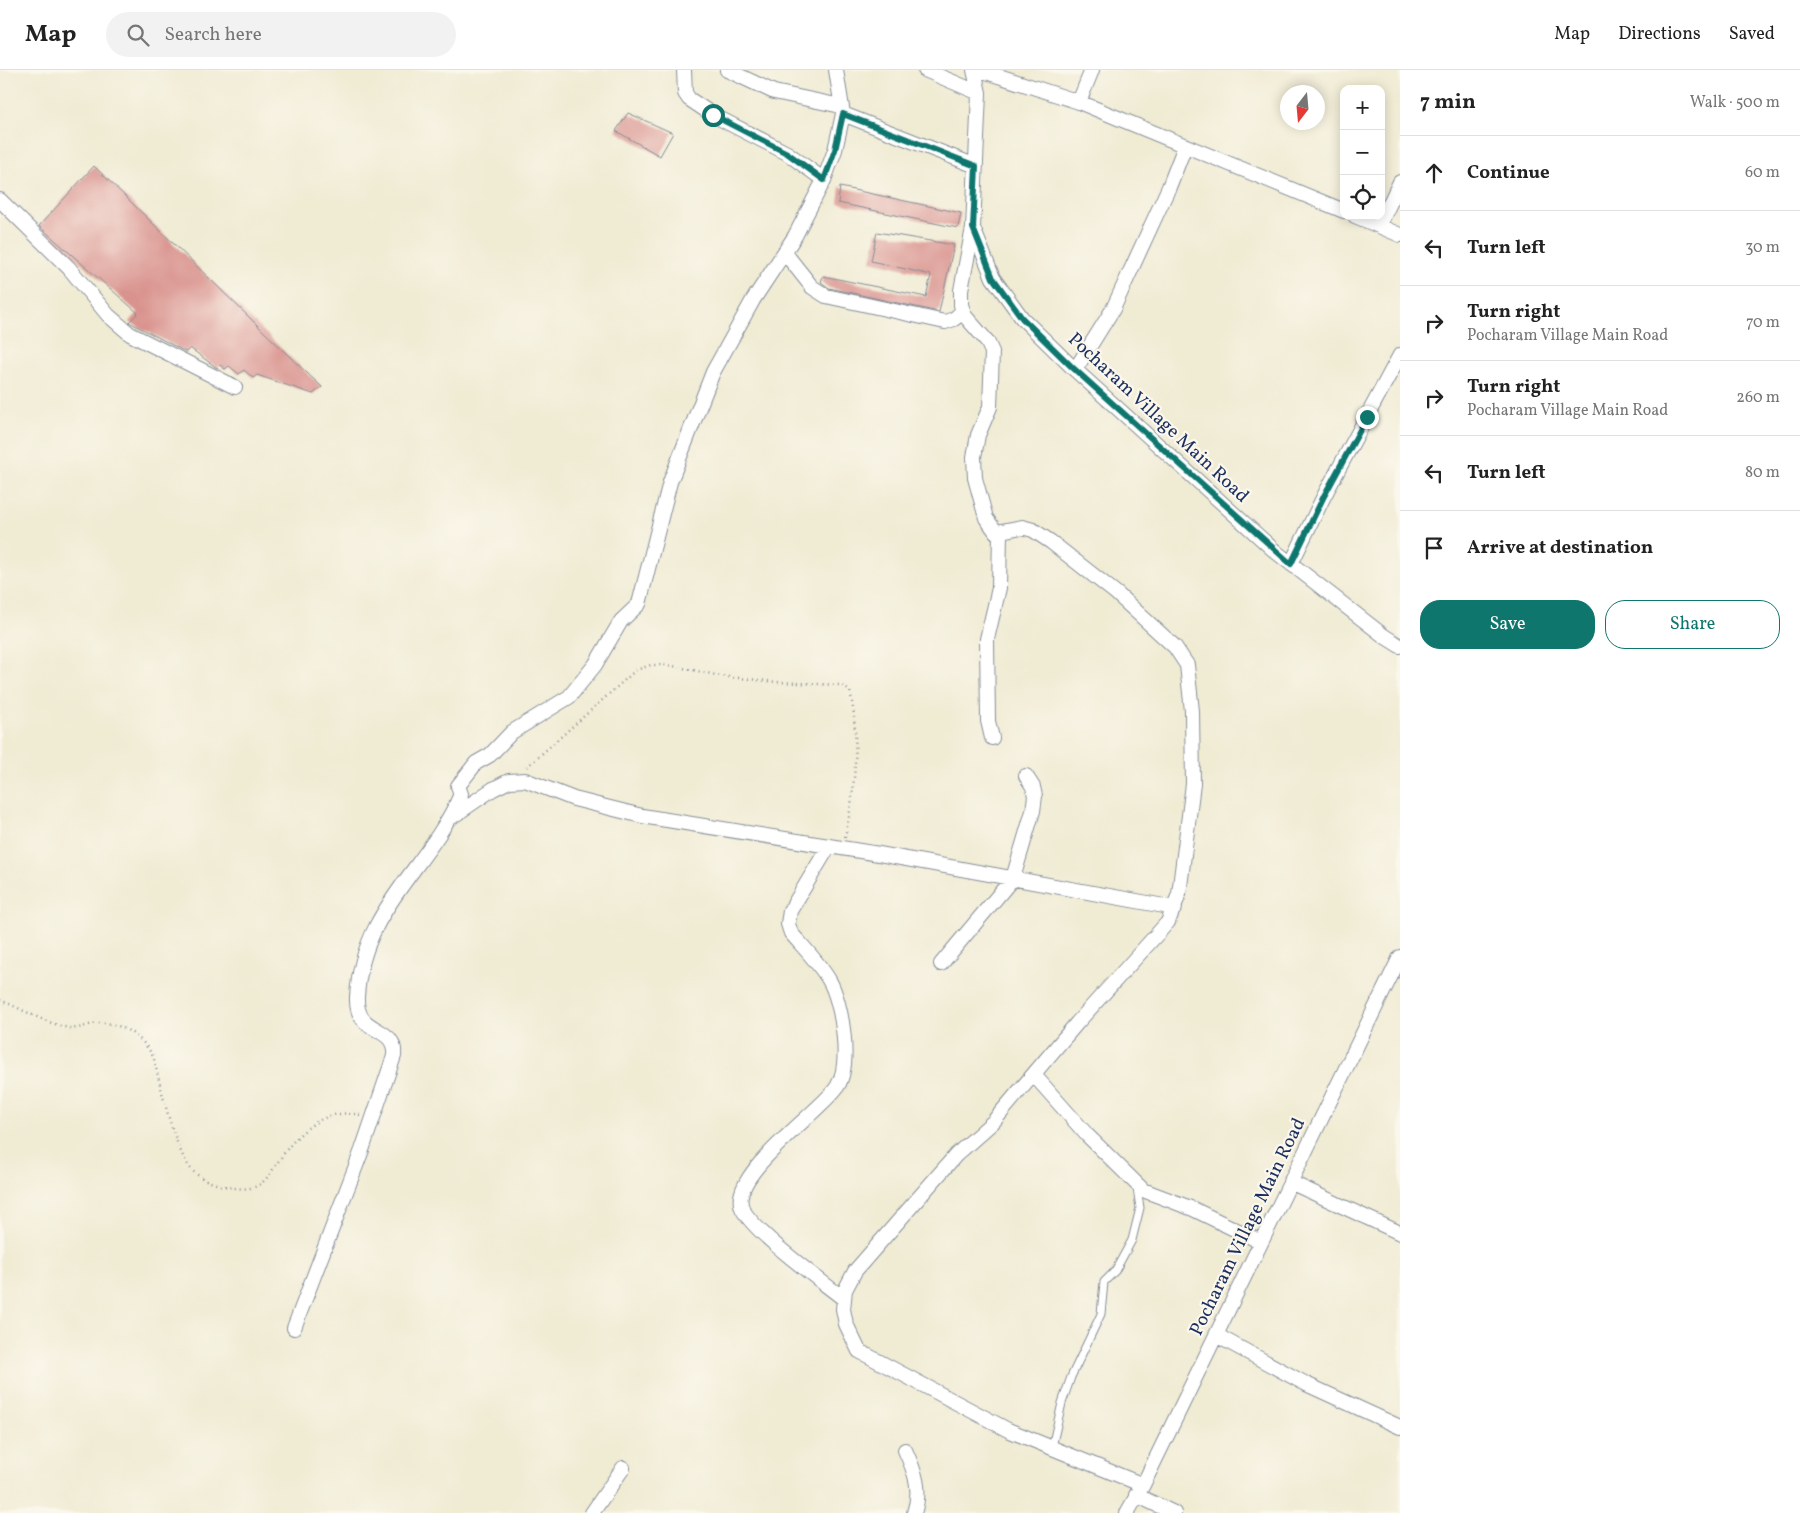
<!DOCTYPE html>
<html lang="en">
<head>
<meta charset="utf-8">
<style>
	:root { --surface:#fff; --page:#f2f2f2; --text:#222; --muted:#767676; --line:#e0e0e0; --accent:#0f766e }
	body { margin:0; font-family:Vollkorn,serif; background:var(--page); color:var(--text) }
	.controls { position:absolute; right:15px; top:15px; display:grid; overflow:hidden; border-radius:10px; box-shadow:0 2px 12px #0003 }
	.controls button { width:45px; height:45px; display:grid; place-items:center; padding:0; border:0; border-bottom:1px solid var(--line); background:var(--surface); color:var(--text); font:25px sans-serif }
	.compass { position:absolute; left:1280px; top:15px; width:45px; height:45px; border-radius:50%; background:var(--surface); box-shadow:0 2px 12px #0003; rotate:196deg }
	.stop { position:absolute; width:15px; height:15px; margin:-11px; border:4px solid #0f766e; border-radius:50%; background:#fff }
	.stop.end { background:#0f766e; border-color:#fff; box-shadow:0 1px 5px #0008 }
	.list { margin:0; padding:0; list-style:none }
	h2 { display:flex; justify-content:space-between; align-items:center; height:65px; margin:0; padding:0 20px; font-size:21px }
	h2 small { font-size:16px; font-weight:400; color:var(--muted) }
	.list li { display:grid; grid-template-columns:32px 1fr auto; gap:15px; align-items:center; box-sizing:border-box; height:75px; padding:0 20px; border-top:1px solid var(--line) }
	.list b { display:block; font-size:19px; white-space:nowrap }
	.list p { margin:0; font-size:16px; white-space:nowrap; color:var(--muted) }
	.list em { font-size:16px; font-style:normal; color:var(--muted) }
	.actions { display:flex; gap:10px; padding:15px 20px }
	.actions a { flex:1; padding:11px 0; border:1px solid var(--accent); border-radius:20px; text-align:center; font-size:18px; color:var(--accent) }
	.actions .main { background:var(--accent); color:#fff }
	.icon { flex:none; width:28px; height:28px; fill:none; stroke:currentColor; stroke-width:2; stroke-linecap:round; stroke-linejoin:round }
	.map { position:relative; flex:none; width:1400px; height:1443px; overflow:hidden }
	header { display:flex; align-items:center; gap:30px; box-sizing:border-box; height:70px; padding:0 25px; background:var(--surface); border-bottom:1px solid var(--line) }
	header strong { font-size:24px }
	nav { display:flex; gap:28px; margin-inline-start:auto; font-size:18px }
	.search { width:350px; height:45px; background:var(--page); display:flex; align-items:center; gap:12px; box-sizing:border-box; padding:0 18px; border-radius:28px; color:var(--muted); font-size:19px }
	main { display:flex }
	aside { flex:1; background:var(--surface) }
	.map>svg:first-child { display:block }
	.building { fill:#d9928d }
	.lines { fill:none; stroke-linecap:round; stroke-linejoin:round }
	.service-casing { stroke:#868d98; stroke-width:9 }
	.minor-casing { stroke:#868d98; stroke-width:16 }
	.path { stroke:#868d98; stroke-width:2.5; stroke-dasharray:1 4; stroke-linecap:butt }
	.service { stroke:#fff; stroke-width:7 }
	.minor { stroke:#fff; stroke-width:14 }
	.route { stroke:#0f766e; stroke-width:6 }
	.labels { text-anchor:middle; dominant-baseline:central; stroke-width:4.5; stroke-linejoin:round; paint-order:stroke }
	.street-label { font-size:19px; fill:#1b2f5e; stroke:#fbf7ec }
</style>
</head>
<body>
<header>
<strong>Map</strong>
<div class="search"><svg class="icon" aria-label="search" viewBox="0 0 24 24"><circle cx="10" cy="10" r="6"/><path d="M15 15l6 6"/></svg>Search here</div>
<nav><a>Map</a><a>Directions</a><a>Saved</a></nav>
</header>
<main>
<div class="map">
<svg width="1400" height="1443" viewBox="0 0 1400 1443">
	<rect width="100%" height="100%" fill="#fbf7ec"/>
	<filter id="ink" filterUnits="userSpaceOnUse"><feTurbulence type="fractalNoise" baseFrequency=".02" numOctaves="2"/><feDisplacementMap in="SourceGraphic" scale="10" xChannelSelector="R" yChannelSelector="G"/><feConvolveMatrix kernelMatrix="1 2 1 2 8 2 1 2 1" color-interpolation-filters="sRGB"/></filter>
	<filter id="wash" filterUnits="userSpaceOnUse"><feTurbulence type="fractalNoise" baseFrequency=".0096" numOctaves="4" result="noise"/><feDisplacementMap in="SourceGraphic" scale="20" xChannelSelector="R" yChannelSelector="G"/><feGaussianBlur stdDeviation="1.12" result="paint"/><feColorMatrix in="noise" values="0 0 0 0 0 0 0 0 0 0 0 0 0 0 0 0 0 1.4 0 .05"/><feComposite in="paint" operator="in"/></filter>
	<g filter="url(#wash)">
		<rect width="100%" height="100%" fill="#f0ebd3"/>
		<g id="blocks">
			<path class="building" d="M628,43l45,20 -13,23 -44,-25z
				M94,96l197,192 31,29 -9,7 -56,-19 -4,3 -9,-8 -5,4 -10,-8 -4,3 -5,-4 -3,3 -27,-20 -4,4 -57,-30 9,-9 -99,-87z
				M840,117l121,26 -3,15 -120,-25z
				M877,162l77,13 -15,67 -110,-24 -8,-6 2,-6 103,21 5,-22 -60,-14z"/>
		</g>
	</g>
	<g filter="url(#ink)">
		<use href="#blocks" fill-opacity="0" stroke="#868d98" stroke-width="1"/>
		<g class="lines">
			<g class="service-casing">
				<path id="service" d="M1052,1377l10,-44 9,-26 30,-63 3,-32 11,-11 17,-31 8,-32 -3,-20"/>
			</g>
			<g class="minor-casing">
				<path id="minor" d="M684,0l1,23 4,6 24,16 74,38 37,27
					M727,0l47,22 67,14
					M925,0l54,23
					M974,0l5,23 -6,135 20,50 29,40 50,49 204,185 108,84 16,10
					M980,0l99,32 265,109
					M1079,32l13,-32
					M843,44l133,52
					M0,130l69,68 39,47 22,19 105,53
					M1355,146l45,19
					M1379,156l21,-44
					M973,158l-12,62v15l4,11 22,25 5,11 -2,55 -12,28 -4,22 1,21 11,40 10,14 26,-5 11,3 18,12 65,51 59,54 12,18 5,46 1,73 -14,110 -11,28 -91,101 -84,99 -37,33 -101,116 -10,19 -2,19 3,15 13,27 149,79 135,55
					M785,183l27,34 14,9 119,26 9,-3 9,-8
					M1075,300l38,-61 56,-122 16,-41
					M1291,494l33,-68 76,-141
					M992,668l-4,-17 -1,-82 12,-51 1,-56
					M452,747l41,-28 16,-8 16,-1 49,19 68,17 237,38 296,54
					M829,776l-39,65 -2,13 3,9c13,15 28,30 38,47 13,22 23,84 8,107 -17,25 -109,88 -95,121 11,24 78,72 102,91
					M941,894l72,-86 20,-67 2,-15 -2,-9 -7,-11
					M1034,1005l53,60 56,55 50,19 68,33
					M1290,1112l110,51
					M294,1258l68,-178 32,-94c3,-33 -39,-19 -37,-59 5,-90 71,-127 104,-203l-3,-8 18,-23 14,-8 22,-23 57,-35 26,-32 26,-44 18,-17 31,-122 43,-110 40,-72 42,-64 29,-56 11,-30 8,-36 -7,-44
					M1216,1265l90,49 94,43
					M905,1380c10,22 17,39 9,63
					M1136,1425l38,18
					M592,1443l31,-45
					M1127,1443l16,-28 257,-528"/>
			</g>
			<path class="path" d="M527,697l109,-97 15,-5h17l53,11 55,6 64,3 10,6c10,47 5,99 -5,146
				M0,930c22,9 45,23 69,28 12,2 22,-6 34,-5 22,1 43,17 51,36 6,26 21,93 38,111 9,10 25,15 37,17 9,2 21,3 30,-2 8,-5 14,-16 19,-23 19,-29 45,-55 82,-47"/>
			<use href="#service" class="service"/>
			<use href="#minor" class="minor"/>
		</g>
	</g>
	<g class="lines" filter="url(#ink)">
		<path class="route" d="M713,45l74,38 37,27 11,-30 8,-36 133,52 -3,62 20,50 29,40 50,49 219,197 33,-68 43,-79"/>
	</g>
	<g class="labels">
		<g class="street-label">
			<text transform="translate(1158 348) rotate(43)">Pocharam Village Main Road</text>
			<text transform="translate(1248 1157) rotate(-64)">Pocharam Village Main Road</text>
		</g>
	</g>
</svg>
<div class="controls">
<button>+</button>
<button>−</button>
<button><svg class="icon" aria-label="locate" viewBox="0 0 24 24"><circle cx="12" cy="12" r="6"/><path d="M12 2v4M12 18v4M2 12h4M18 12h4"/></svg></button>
</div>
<svg class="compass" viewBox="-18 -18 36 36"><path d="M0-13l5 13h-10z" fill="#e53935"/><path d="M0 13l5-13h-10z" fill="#767676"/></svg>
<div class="stop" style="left:713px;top:45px"></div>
<div class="stop end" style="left:1367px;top:347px"></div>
</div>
<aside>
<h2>7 min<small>Walk · 500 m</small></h2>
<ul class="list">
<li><svg class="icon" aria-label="ahead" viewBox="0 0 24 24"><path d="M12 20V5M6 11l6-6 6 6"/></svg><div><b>Continue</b></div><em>60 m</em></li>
<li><svg class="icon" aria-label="left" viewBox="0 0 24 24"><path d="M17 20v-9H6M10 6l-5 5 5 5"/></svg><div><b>Turn left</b></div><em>30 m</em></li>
<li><svg class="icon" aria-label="right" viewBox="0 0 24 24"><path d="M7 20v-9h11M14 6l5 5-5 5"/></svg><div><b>Turn right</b><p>Pocharam Village Main Road</p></div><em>70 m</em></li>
<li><svg class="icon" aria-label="right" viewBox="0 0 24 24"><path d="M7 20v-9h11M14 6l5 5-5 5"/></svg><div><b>Turn right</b><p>Pocharam Village Main Road</p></div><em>260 m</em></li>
<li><svg class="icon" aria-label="left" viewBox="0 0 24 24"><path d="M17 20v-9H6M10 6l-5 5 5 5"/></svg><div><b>Turn left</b></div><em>80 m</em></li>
<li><svg class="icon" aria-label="arrive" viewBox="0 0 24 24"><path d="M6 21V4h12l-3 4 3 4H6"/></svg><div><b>Arrive at destination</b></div></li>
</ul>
<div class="actions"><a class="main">Save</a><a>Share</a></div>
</aside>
</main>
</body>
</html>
